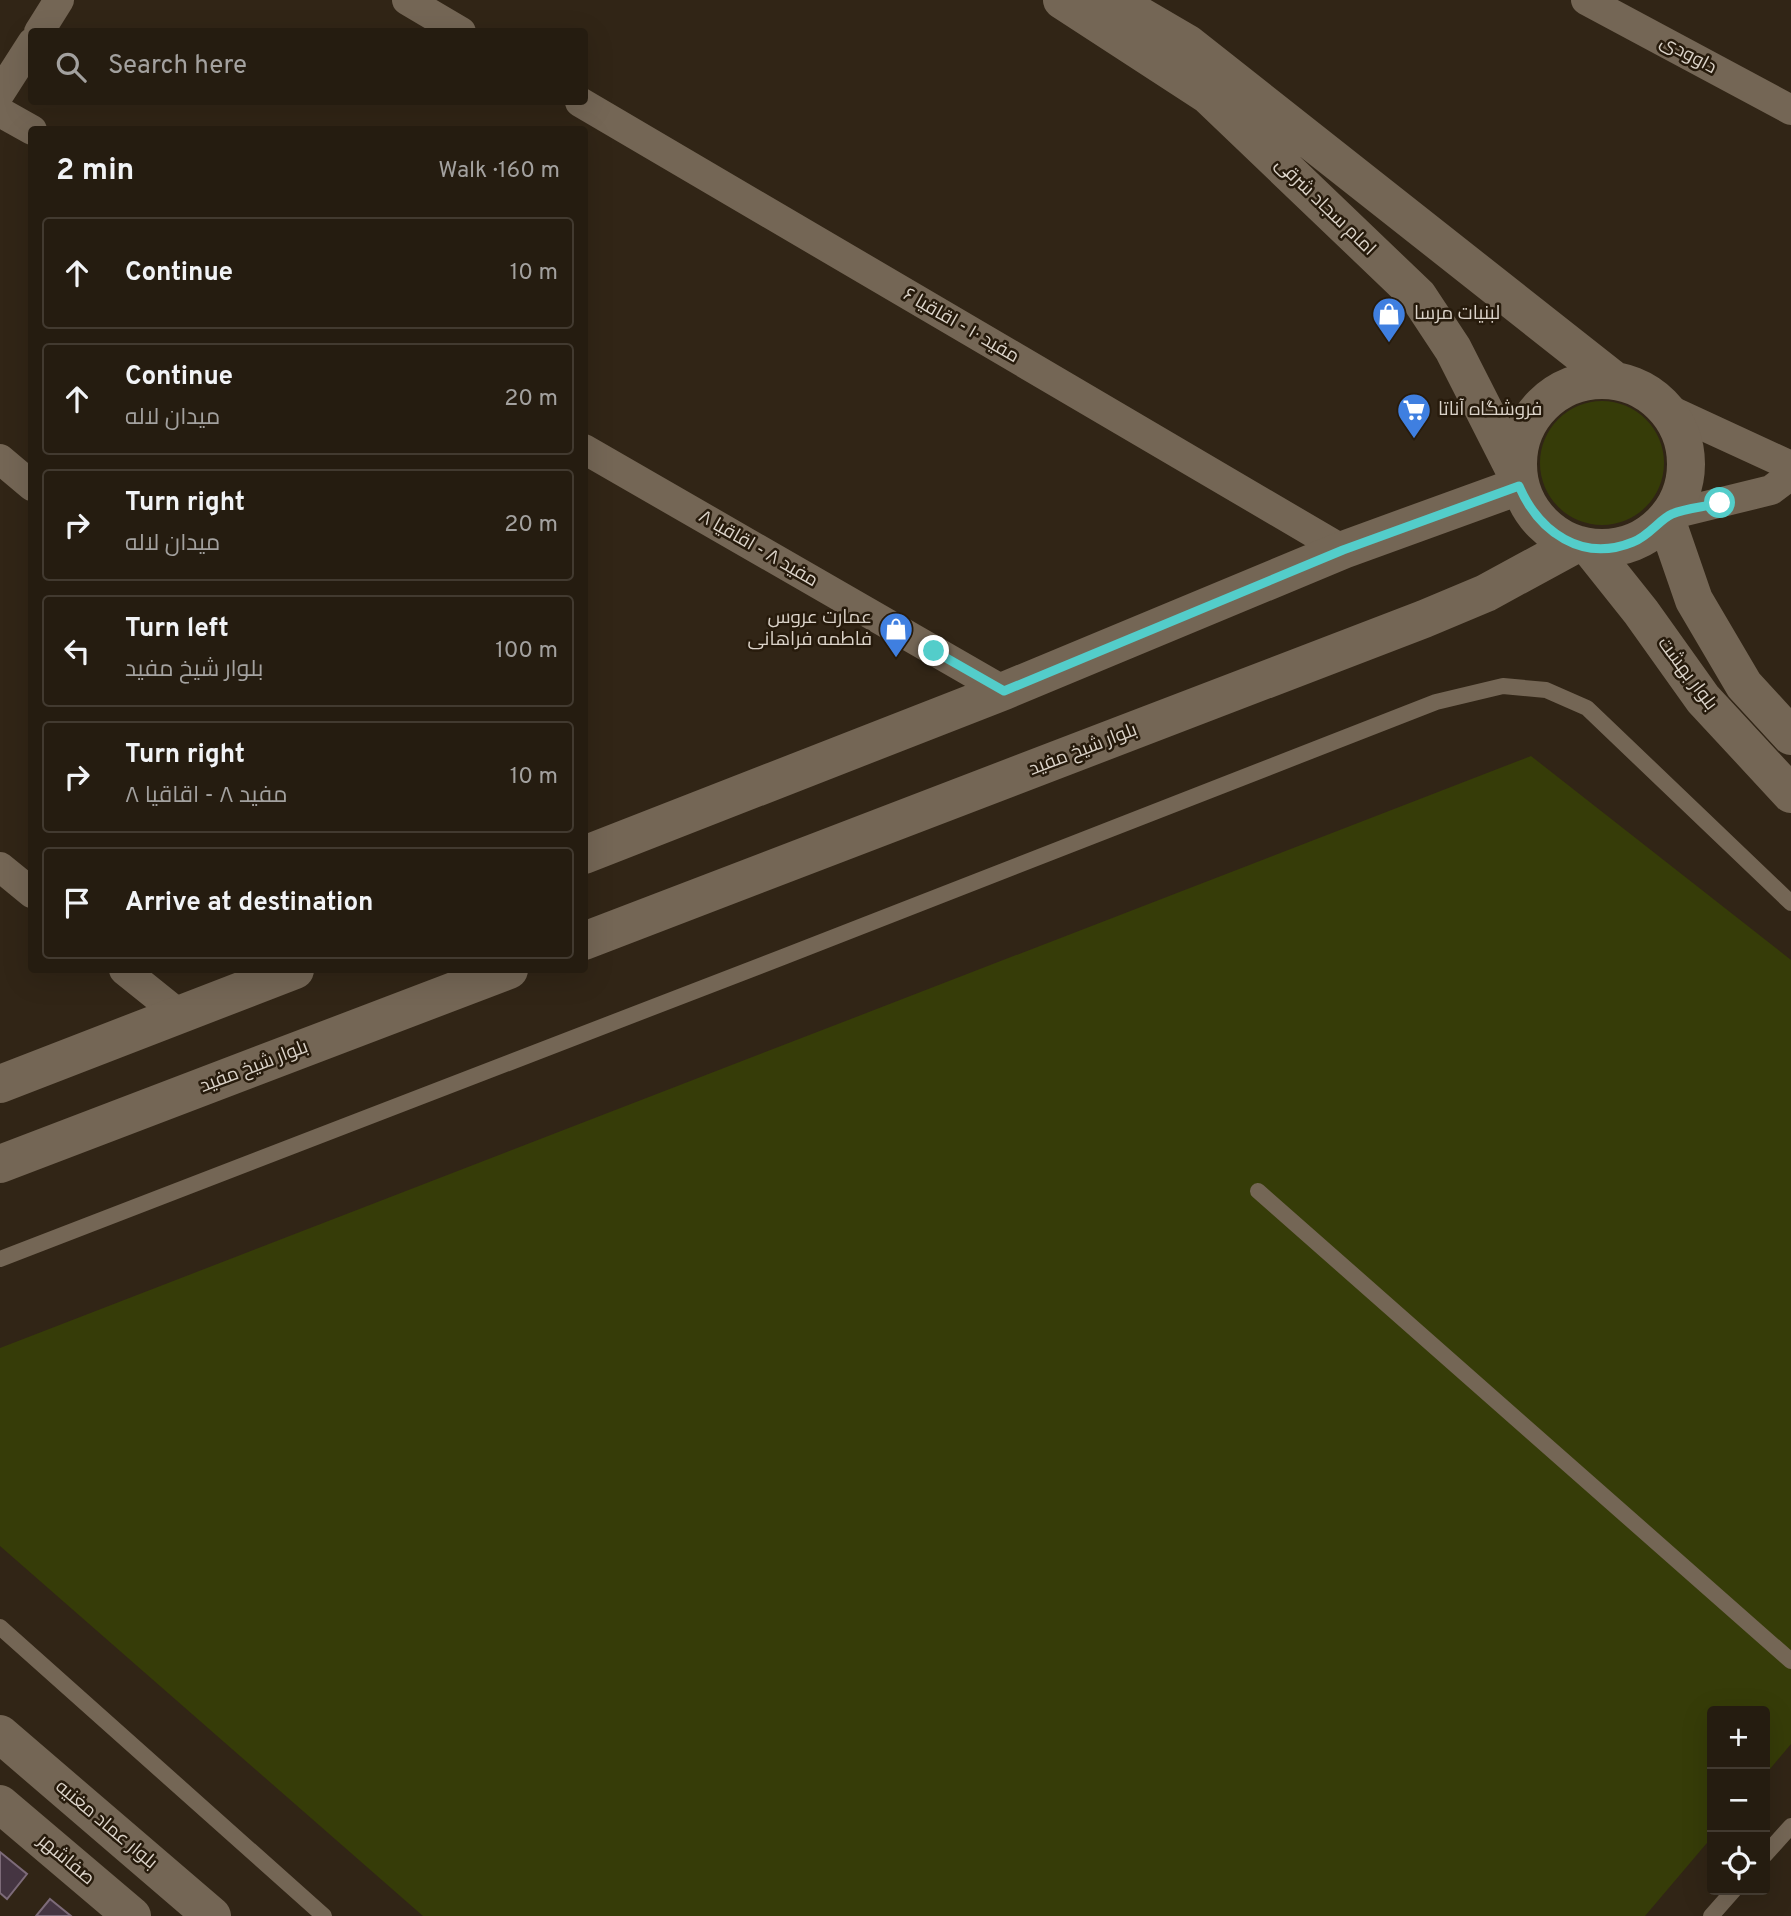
<!DOCTYPE html>
<html lang="en">
<head>
<meta charset="utf-8">
<style>
	:root { --surface:#251c10; --page:#2d2519; --text:#f1f3f6; --muted:#a3a19f; --line:#423a30 }
	body { margin:0; font-family:Overpass,Cairo,sans-serif; background:var(--page); color:var(--text) }
	.controls { position:absolute; right:21px; bottom:21px; display:grid; overflow:hidden; border-radius:7px; box-shadow:0 7px 28px #0002 }
	.controls button { width:63px; height:63px; display:grid; place-items:center; padding:0; border:0; border-bottom:2px solid var(--line); background:var(--surface); color:var(--text); font:35px sans-serif }
	.stop { position:absolute; width:21px; height:21px; margin:-16px; border:5px solid #53cdca; border-radius:50%; background:#fff }
	.stop.end { background:#53cdca; border-color:#fff; box-shadow:0 2px 7px #0008 }
	.list { margin:0; padding:0; list-style:none }
	h2 { display:flex; justify-content:space-between; align-items:center; height:91px; margin:0; padding:0 28px; font-size:30px }
	h2 small { font-size:23px; font-weight:400; color:var(--muted) }
	.list li { display:grid; grid-template-columns:46px 1fr auto; gap:21px; align-items:center; box-sizing:border-box; height:112px; margin:0 14px 14px; padding:0 14px; border:2px solid var(--line); border-radius:7px }
	.list b { display:block; font-size:26px; white-space:nowrap }
	.list p { margin:0; font-size:23px; white-space:nowrap; color:var(--muted) }
	.list em { font-size:23px; font-style:normal; color:var(--muted) }
	.icon { flex:none; width:38px; height:38px; fill:none; stroke:currentColor; stroke-width:2; stroke-linecap:round; stroke-linejoin:round }
	.map { position:relative; flex:none; width:1791px; height:1916px; overflow:hidden }
	.search { position:absolute; background:var(--surface); box-shadow:0 7px 28px #0002; left:28px; top:28px; width:560px; height:77px; display:flex; align-items:center; gap:18px; box-sizing:border-box; padding:0 24px; border-radius:7px; color:var(--muted); font-size:26px }
	.panel { position:absolute; background:var(--surface); box-shadow:0 7px 28px #0002; left:28px; top:126px; width:560px; height:847px; border-radius:7px }
	.map>svg:first-child { display:block }
	.green { fill:#363c08 }
	.building { fill:#453542; stroke:#7d6b79; stroke-width:2 }
	.lines { fill:none; stroke-linecap:round; stroke-linejoin:round }
	.lane { stroke:#746655; stroke-width:16 }
	.street { stroke:#746655; stroke-width:30 }
	.secondary { stroke:#746655; stroke-width:38 }
	.route { stroke:#53cdca; stroke-width:9 }
	.labels { text-anchor:middle; dominant-baseline:central; stroke-width:5; stroke-linejoin:round; paint-order:stroke }
	.street-label { font-size:19px; fill:#dbd3c9; stroke:#271b0c }
	.poi-label { font-size:19px; fill:#dbd3c9; stroke:#271b0c; text-anchor:start }
</style>
</head>
<body>
<div class="map">
<svg width="1791" height="1916" viewBox="0 0 1791 1916">
	<rect width="100%" height="100%" fill="#312516"/>
	<path class="green" d="M1540 463a62 62 0 1 1 124 0a62 62 0 1 1-124 0Z
		M1531,756l260,204v784l-26,31v-64h-53v126l-67,79h-1222l-423,-370v-198z"/>
	<path class="building" d="M0,1852l27,22 -20,25 -7,-6z
		M50,1899l21,17h-35z"/>
	<g class="lines">
		<path class="lane" d="M1258,1191l533,470
			M0,1259l783,-302 653,-255 67,-16 43,4 41,18 204,195
			M0,1627l324,289
			M1765,1855l26,-29
			M1711,1916l23,-26"/>
		<path class="street" d="M407,0l54,32
			M1586,0l205,110
			M39,32l20,-32
			M0,93l32,-50
			M580,102l763,448
			M0,112l32,18
			M1665,408l126,58
			M584,449l420,242
			M0,459l32,27
			M1669,515l102,-25 20,-15
			M0,867l32,26
			M124,970l56,45"/>
		<path class="secondary" d="M1062,0l146,95 210,201 35,53 65,128
			M1113,0l75,44 427,337
			M1518 464a84 84 0 1 1 168 0a84 84 0 1 1-168 0Z
			M1666,519l28,81 50,85 47,51
			M1590,548l51,64 62,87 88,95
			M584,855l420,-164 339,-141 176,-64
			M584,941l840,-322 62,-26 90,-49
			M0,1084l295,-114
			M0,1164l509,-194
			M0,1734l212,182
			M0,1804l132,112"/>
	</g>
	<g class="lines">
		<path class="route" d="M934,651l70,40 339,-141 176,-64c20,46 63,77 114,56 16,-6 27,-23 39,-28 14,-6 33,-7 48,-11"/>
	</g>
	<defs>
		<g id="shop-pin" transform="scale(1.75)"><path d="M0 17L-7.5 6A9.5 9.5 0 1 1 7.5 6Z" fill="#3f7fe0" stroke="#271b0c"/><path d="M-5-2.5h2.3a2.7 3.5 0 0 1 5.4 0H5L5.5 6h-11ZM-1.5-2.5h3a1.5 2.3 0 0 0-3 0Z" fill="#fff"/></g>
		<g id="supermarket-pin" transform="scale(1.75)"><path d="M0 17L-7.5 6A9.5 9.5 0 1 1 7.5 6Z" fill="#3f7fe0" stroke="#271b0c"/><path d="M-6-5.5h2.5l.6 2H6L4.5 2H-2.5L-4.4-4H-6ZM-1.5 3.2a1.3 1.3 0 1 0 .1 0ZM3 3.2a1.3 1.3 0 1 0 .1 0Z" fill="#fff"/></g>
	</defs>
	<g fill-rule="evenodd">
		<use href="#shop-pin" x="1389" y="314"/>
		<use href="#supermarket-pin" x="1414" y="410"/>
		<use href="#shop-pin" x="896" y="629"/>
	</g>
	<g class="labels">
		<g class="street-label">
			<text transform="translate(1688 55) rotate(28)">داوودی</text>
			<text transform="translate(1325 207) rotate(44)">امام سجاد شرقی</text>
			<text transform="translate(961 326) rotate(30)">مفید ۱۰ - اقاقیا ۶</text>
			<text transform="translate(758 549) rotate(30)">مفید ۸ - اقاقیا ۸</text>
			<text transform="translate(1687 674) rotate(53)">بلوار بهشت</text>
			<text transform="translate(1083 750) rotate(-21)">بلوار شیخ مفید</text>
			<text transform="translate(254 1067) rotate(-21)">بلوار شیخ مفید</text>
			<text transform="translate(106 1825) rotate(40)">بلوار عماد مغنیه</text>
			<text transform="translate(66 1860) rotate(40)">صفاشهر</text>
		</g>
		<g class="poi-label">
			<text x="1414" y="314">لبنیات مرسا</text>
			<text x="1438" y="410">فروشگاه آناتا</text>
			<text x="872" y="618" text-anchor="end">عمارت عروس<tspan x="872" dy="22">فاطمه فراهانی</tspan></text>
		</g>
	</g>
</svg>
<div class="controls">
<button>+</button>
<button>−</button>
<button><svg class="icon" aria-label="locate" viewBox="0 0 24 24"><circle cx="12" cy="12" r="6"/><path d="M12 2v4M12 18v4M2 12h4M18 12h4"/></svg></button>
</div>
<div class="stop" style="left:1720px;top:503px"></div>
<div class="stop end" style="left:934px;top:651px"></div>
<div class="search"><svg class="icon" aria-label="search" viewBox="0 0 24 24"><circle cx="10" cy="10" r="6"/><path d="M15 15l6 6"/></svg>Search here</div>
<section class="panel">
<h2>2 min<small>Walk · 160 m</small></h2>
<ul class="list">
<li><svg class="icon" aria-label="ahead" viewBox="0 0 24 24"><path d="M12 20V5M6 11l6-6 6 6"/></svg><div><b>Continue</b></div><em>10 m</em></li>
<li><svg class="icon" aria-label="ahead" viewBox="0 0 24 24"><path d="M12 20V5M6 11l6-6 6 6"/></svg><div><b>Continue</b><p>میدان لاله</p></div><em>20 m</em></li>
<li><svg class="icon" aria-label="right" viewBox="0 0 24 24"><path d="M7 20v-9h11M14 6l5 5-5 5"/></svg><div><b>Turn right</b><p>میدان لاله</p></div><em>20 m</em></li>
<li><svg class="icon" aria-label="left" viewBox="0 0 24 24"><path d="M17 20v-9H6M10 6l-5 5 5 5"/></svg><div><b>Turn left</b><p>بلوار شیخ مفید</p></div><em>100 m</em></li>
<li><svg class="icon" aria-label="right" viewBox="0 0 24 24"><path d="M7 20v-9h11M14 6l5 5-5 5"/></svg><div><b>Turn right</b><p>مفید ۸ - اقاقیا ۸</p></div><em>10 m</em></li>
<li><svg class="icon" aria-label="arrive" viewBox="0 0 24 24"><path d="M6 21V4h12l-3 4 3 4H6"/></svg><div><b>Arrive at destination</b></div></li>
</ul>
</section>
</div>
</body>
</html>
